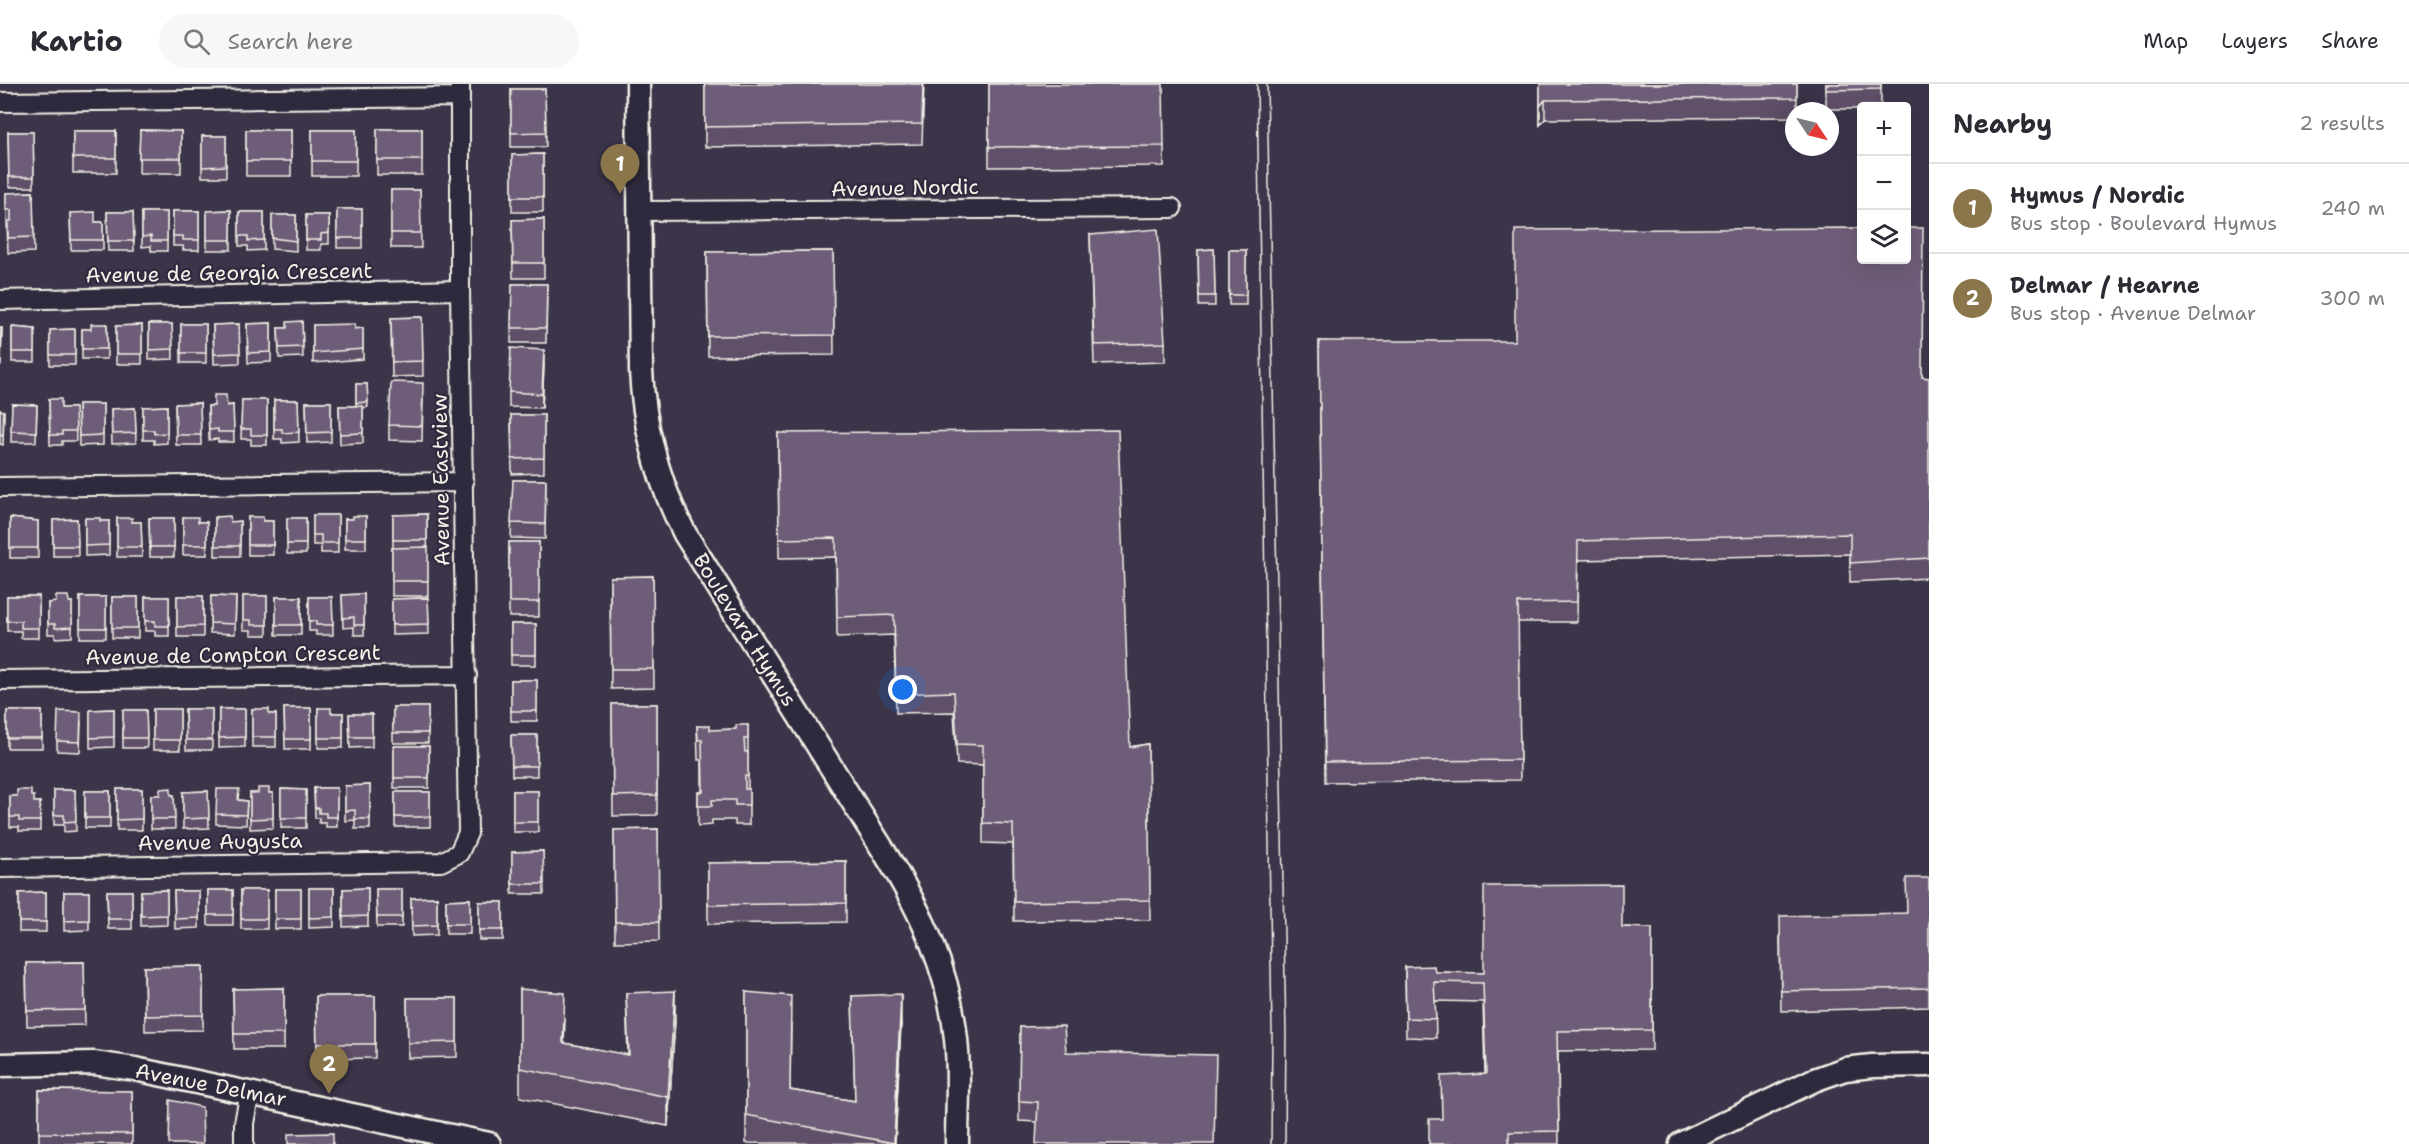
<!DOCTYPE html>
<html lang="en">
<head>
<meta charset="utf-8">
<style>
	:root { --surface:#fff; --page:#f7f7f7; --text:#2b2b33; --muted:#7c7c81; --line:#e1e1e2; --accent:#8a764a }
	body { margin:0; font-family:"Shantell Sans",sans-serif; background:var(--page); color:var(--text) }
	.controls { position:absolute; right:18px; top:18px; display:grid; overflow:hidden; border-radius:6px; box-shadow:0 6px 24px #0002 }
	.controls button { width:54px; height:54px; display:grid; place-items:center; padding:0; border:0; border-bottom:2px solid var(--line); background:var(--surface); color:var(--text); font:30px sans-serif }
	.compass { position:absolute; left:1785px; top:18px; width:54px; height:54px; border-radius:50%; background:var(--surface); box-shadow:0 6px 24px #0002; rotate:125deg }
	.you { position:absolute; left:903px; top:606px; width:21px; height:21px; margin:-15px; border:4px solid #fff; border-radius:50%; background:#1a73e8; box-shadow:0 0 0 9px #1a73e833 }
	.badge { display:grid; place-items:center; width:39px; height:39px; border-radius:50%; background:var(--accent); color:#fff; font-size:20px; font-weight:700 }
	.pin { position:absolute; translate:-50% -50px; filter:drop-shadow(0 2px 3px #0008) }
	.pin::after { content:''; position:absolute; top:32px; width:21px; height:18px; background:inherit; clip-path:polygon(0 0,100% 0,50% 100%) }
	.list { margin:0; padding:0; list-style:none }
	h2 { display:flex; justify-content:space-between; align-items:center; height:78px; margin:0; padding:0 24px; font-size:26px }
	h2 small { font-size:20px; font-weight:400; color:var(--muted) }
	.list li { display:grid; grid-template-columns:39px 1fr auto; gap:18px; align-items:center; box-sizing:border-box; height:90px; padding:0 24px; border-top:2px solid var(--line) }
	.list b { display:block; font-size:22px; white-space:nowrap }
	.list p { margin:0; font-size:20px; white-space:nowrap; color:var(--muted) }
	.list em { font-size:20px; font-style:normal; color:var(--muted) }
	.icon { flex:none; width:33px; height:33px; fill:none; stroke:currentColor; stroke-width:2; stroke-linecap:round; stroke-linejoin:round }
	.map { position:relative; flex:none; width:1929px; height:1060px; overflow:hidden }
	header { display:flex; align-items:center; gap:36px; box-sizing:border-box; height:84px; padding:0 30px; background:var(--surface); border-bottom:2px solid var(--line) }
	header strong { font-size:28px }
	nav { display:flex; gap:33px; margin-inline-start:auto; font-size:21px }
	.search { width:420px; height:54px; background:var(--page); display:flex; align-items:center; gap:15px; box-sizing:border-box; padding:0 21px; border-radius:33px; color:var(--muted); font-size:22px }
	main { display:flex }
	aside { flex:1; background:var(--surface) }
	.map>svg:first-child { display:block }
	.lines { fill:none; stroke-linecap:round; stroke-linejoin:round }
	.minor-casing { stroke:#f4f1e8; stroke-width:22 }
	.tertiary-casing { stroke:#f4f1e8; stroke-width:27 }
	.minor { stroke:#2f2a3d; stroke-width:18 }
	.tertiary { stroke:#2f2a3d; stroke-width:22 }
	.tram { stroke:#f4f1e8; stroke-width:1.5 }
	.wall { fill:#5f5067; stroke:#f4f1e8; stroke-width:1.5 }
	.shaded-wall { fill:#4d4154; stroke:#f4f1e8; stroke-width:1.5 }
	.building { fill:#6e5d78; stroke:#f4f1e8; stroke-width:1.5 }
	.labels { text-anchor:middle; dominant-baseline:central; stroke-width:4.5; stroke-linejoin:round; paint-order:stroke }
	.street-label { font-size:21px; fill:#f4f1e8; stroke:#2f2a3d }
</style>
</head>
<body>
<header>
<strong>Kartio</strong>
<div class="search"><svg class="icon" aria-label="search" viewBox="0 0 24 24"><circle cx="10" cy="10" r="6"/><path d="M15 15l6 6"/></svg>Search here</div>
<nav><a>Map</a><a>Layers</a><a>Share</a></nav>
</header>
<main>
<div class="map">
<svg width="1929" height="1060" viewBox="0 0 1929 1060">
	<rect width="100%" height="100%" fill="#3c3449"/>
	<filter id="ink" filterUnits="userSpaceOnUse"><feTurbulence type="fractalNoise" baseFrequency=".0167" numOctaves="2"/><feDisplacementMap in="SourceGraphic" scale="12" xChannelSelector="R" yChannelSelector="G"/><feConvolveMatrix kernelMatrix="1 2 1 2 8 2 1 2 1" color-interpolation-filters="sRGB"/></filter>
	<g filter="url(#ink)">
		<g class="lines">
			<g class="minor-casing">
				<path id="minor" d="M0,18l460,-5
					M638,127l534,-3
					M0,216l460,-10
					M0,403l464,-5
					M0,596l467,-5
					M0,784l441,-6 18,-9 9,-20 -8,-543v-206
					M244,1060v-21l6,-31"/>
			</g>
			<g class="tertiary-casing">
				<path id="tertiary" d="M638,0l3,287c3,58 17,111 44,163l200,319c36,58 64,117 71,186 4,35 1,70 1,105
					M0,981l94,-2 41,6 354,75
					M1681,1060l133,-64 31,-11 27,-3 57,-1"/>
			</g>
			<use href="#minor" class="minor"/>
			<use href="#tertiary" class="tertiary"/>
			<path class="tram" d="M1257,0l15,948 -1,112
				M1267,0l19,948 -1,112"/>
		</g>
		<path class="wall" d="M705,0h219l-2,60 -217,3z
			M989,0l175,62v20l-175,1z
			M1540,0h257v27h-3v6l-249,2 -5,6z
			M1826,0h55v22h-19v3h-36z
			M511,5h34l1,58h-35z
			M377,45h45v46h-45z
			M140,46l41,1v42h-42z
			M246,46h45v46h-45z
			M312,46h44v46h-44z
			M73,47h43v42h-43z
			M8,48h25l1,55h-25z
			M202,52h24v41h-24z
			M543,70v58h-31v-57z
			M391,106h29l1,58h-30z
			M33,108l1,60 -26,1 -2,-60z
			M337,125h25v39h-25z
			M231,126v40h-24v-39z
			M173,127h26v39h-16v-4h-10z
			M107,128h26l1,39h-26z
			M142,128h25v39h-16v-5l-9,1z
			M239,128h25v38l-16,1v-5h-9z
			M70,129l25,9h8v28h-32z
			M272,131h24v36l-24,-2z
			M306,131h23v29h-8v6h-15z
			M544,135v59h-31l-1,-58z
			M1090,151l75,108v19l-71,2z
			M1214,165l1,57h-16l-1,-56z
			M1229,166h17v55h-17z
			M833,167l1,104 -126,1 -1,-104z
			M512,200h35l-1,59h-35z
			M422,233l1,59 -31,1 -1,-59z
			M302,237l1,36 -24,1 -1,-30h9z
			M271,239v39l-23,1 -1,-39z
			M107,240v35h-25v-30h9z
			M149,240h23l1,35 -24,1z
			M181,240h25v39h-25z
			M239,240l1,39 -26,1 -1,-39z
			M142,241v39h-26v-38z
			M313,241l42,4 8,-1v31l-50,4z
			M12,243l23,2v33h-23z
			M0,244h2l-1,37h-1z
			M75,245v36h-25v-35z
			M1319,257l610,37v200l-79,4v-28l-272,6 -1,62h-59l2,158 -195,2z
			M544,281l-2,43 -33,-1v-15z
			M356,300h11l1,23 -5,1v35l-23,1 -1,-38h17z
			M423,314l-1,43 -33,-1v-15z
			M49,315l12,9h14l1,33h-14v4h-12z
			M242,316h25v45h-16v-6h-10z
			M274,316h24l1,42 -17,1v-4h-8z
			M306,318h25v40l-24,1z
			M200,319l1,42h-25l-1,-41z
			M12,320l25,1 -1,37h-25z
			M78,320h25v41l-24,1z
			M233,321l1,37h-16v-3l-9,1 -1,-34z
			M167,322v37l-13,1v-4h-11v-33z
			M135,324l1,35 -24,1 -1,-35z
			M0,326l4,1 -1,34 -3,-1z
			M511,331h33v58l-32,1z
			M778,349l352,314 18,-3 2,176 -136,1 -1,-77 -30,-1v-78l-26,-1 -3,-52 -58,1 -2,-78 -57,2 -1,-80 -57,1z
			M513,396h33l-1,59 -34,-1z
			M427,430l1,82h-36v-48h1v-33z
			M313,431h25v38h-17v-8h-8z
			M366,432v33h-21v-30h8z
			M183,433l15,5h9v33h-24z
			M215,433l16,5 9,-1v35h-25z
			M248,433l15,4h10v34h-25z
			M10,434l28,3v37h-28z
			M85,434l15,3h9v34l-24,1z
			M117,434l15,4h9l1,35h-25z
			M149,434h25v39h-24z
			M287,434h19v36h-19z
			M77,435l1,37h-25v-36z
			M509,458h30v75h-30z
			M653,492l1,112 -43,1 -1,-112z
			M364,510v41h-10v-8l-11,1 -1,-33z
			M7,512h32v42h-18v-7h-14z
			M177,512h26v41h-26z
			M211,512l25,1 -1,37 -25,-1z
			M243,512h24v39h-16v-5h-8z
			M80,513h26v41h-26z
			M112,513h26v41h-26z
			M145,513h24v39h-14v-5h-10z
			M276,513h25v38h-25z
			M309,513h23l1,38h-17v-4h-7z
			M428,514l1,36 -37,1v-36z
			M72,518v35l-17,1v-4h-7v-31z
			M511,540h25v41h-25z
			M511,596h26v41h-26z
			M612,620h45v111l-44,1z
			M393,623h35v36h-35z
			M284,624h27v41h-26z
			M318,624l13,5h12v35h-25z
			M114,625v38l-24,1v-38z
			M153,625h27v41h-27z
			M185,625h27v41h-26z
			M219,625h26v38l-26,1z
			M252,625l17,5h7v33h-24z
			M123,626h23l1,38h-24z
			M7,627h35v37h-35z
			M349,630h23v33l-22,1z
			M81,638l-1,30 -23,-1v-10z
			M748,641v64h1v36h-14v-5h-23v5l-14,1v-34h4v-32h-4l-1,-34 13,4 26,-1z
			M511,651h26v41h-25z
			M394,662h35v42h-35z
			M370,701v44h-15v-9l-10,1v-35z
			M314,704h23v39h-11v-4h-7v-5h-4z
			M117,705h25v41h-25z
			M281,705l25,1v38h-25z
			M54,706h21l1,41 -12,1v-7h-10z
			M85,707h25v37h-25z
			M208,707l1,37 -26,1v-37z
			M513,707h25v41h-25z
			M395,708h35v35h-35z
			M250,709h23v35l-23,1z
			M151,711h23l1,34h-24z
			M10,712h21l3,6h6v29h-21v-4h-9z
			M239,716l8,1 -1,24 -30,-1v-10z
			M658,745l1,112 -44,1 -1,-112z
			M543,767l1,43h-32v-42z
			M846,777v61l-138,2v-61z
			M1929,794v129l-148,4 -1,-76 127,-22z
			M309,804h25v39l-25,1z
			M368,804v38l-25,1v-38z
			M275,805h26v40h-26z
			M376,805h26v38h-25z
			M167,806v35l-26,1v-35z
			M208,806h25v35h-25z
			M241,806h26v39h-26z
			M107,807h25v38h-24z
			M174,807h25v37l-24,1z
			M46,808v40h-27v-39z
			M64,808h25v38l-25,1z
			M437,813v38l-25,1 -1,-38z
			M470,815v35h-24v-34z
			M479,818h24v38h-24z
			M1622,843l30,1v122l-94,1 1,93h-130l13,-25 43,-45 -2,-72 -48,-1 1,37 -30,-1 -1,-70 30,5 49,1z
			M84,878l1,63 -58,1 -1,-63z
			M203,882v64l-58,1 -1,-64z
			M284,904v61h-50l-1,-60z
			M520,905l45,32 -1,22 64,12 -2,-62 49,27 -7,106 -148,-29z
			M746,908l45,32 -1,66 65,11 -3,-105 49,27 -6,121 -149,-1z
			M316,912h59v62l-58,1z
			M407,914h50v59l-49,1z
			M1020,943l46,25 150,22 -179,48 -18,-1z
			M39,1006l93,1v53h-93z"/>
		<path class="shaded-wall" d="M1545,16v19l-5,6v-19z
			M544,266v15l-2,43v-14z
			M675,907v29l-7,106v-29z
			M901,910v29l-6,121h-1z"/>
		<path class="building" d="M705,0h218l-1,40 -217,3z
			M989,0h174l1,62 -175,1z
			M1540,0h257v14l-252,2 -5,6z
			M1826,0h55v5l-55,1z
			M511,5h34l1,43 -35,1z
			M377,45h45v31h-45z
			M140,46l41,1v27h-42z
			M246,46h45v31h-45z
			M312,46h44v31h-44z
			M73,47h43v27h-43z
			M8,48h25l1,45h-25z
			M202,52h24v30l-24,1z
			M543,70v43h-31v-42z
			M391,106h29l1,43h-30z
			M33,108l1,45 -26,1v-17h3v-11h-5v-17z
			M337,125h25v29h-25z
			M231,126v30h-24v-29z
			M173,127h26v29h-16v-4h-10z
			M95,128v10h8v18h-32l-1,-27z
			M107,128h26l1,29h-26z
			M142,128h25v29h-16v-5l-9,1z
			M239,128h25v28l-16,1v-5h-9z
			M272,131h24v26l-24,-3z
			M306,131h23v18l-8,1v6h-15z
			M544,135v44h-31l-1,-43z
			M1862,144v32h44v-32h17l-1,149 7,1v180l-79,5v-29l-272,7 -1,61 -59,1 2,157 -195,2 -6,-421h196v-111z
			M1158,145l7,114 -71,2 -4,-110z
			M1214,165l1,47h-16l-1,-46z
			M1229,166h17v45h-17z
			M833,167l1,84 -126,1 -1,-84z
			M512,200h35l-1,44h-35z
			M422,233l1,44 -31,1 -1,-44z
			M302,237l1,26 -24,1 -1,-20h9v-6z
			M271,239v29l-23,1 -1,-29z
			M91,240h16v25h-25v-20h9z
			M149,240h23l1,25 -24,1z
			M181,240h25v29h-25z
			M239,240l1,29 -26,1 -1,-29z
			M355,240v5l8,-1v21l-50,4v-28z
			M142,241v29h-26v-28z
			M12,243l23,2v23h-23z
			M0,244h2l-1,27h-1z
			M75,245v26h-25v-25z
			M511,264l33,2 -2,44 -33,-2z
			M391,298l32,1 -1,43 -33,-1z
			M356,300h11l1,18 -12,1z
			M214,311h12l1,11 6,-1 1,27h-16v-3l-9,1 -1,-24h6z
			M49,315h12v9h14l1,23h-14v4h-12z
			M242,316h25v35h-16v-6h-10z
			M274,316h24l1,32 -17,1v-4h-8z
			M306,318h25v30l-24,1z
			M200,319l1,32h-25l-1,-31z
			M12,320l25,1 -1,27 -25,-1z
			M78,320h25v31l-24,1z
			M167,322v27l-13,1v-4h-11v-23z
			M339,322h24v27l-23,1z
			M135,324l1,25 -24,1 -1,-25z
			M0,326l4,1 -1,24 -3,-1z
			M511,331h33v43l-32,1z
			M1118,346l12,317 18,-3 2,156 -136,2 -1,-78 -30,-1v-78l-26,-1 -3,-52 -58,2 -2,-79 -57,2 -1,-79 -57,1 -1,-106z
			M513,396h33l-1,44 -34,-1z
			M427,430v26h-34v-25z
			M313,431h25v28h-17v-8h-8z
			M230,432l1,6 9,-1v25h-25v-29z
			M353,432h13v23h-21v-20h8z
			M183,433h15v5h9v23h-24z
			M248,433h15v4h10v24h-25z
			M10,434l28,3v27h-28z
			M85,434h15v3h9v24l-24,1z
			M117,434h15v4h9l1,25h-25z
			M149,434h25v29h-24z
			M287,434h19v26h-19z
			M77,435l1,27h-25v-26z
			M509,458h30v60h-30z
			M428,463v34h-36v-33z
			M653,492l1,93h-43l-1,-92z
			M364,510v31h-10v-8l-11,1 -1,-23z
			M7,512h32v32h-18v-7h-14z
			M56,512h12l1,6h3v25l-17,1v-4h-7v-21l8,-1z
			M177,512h26v30l-26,1z
			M211,512l25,1 -1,27 -25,-1z
			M243,512h24v29h-16v-5h-8z
			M80,513h26v31h-26z
			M112,513h26v31h-26z
			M145,513h24v29h-14v-5h-10z
			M276,513h25v28h-25z
			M309,513h23l1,28h-17v-4h-7z
			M428,514l1,26 -37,1v-26z
			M511,540h25v31h-25z
			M511,596h26v31h-26z
			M612,620h45v91l-44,1z
			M393,623h35v26h-35z
			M284,624h27v31h-26z
			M318,624h13v5h12v25h-25z
			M114,625v28l-24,1v-28z
			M153,625h27v31h-27z
			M185,625h27v31h-26z
			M219,625h26v28l-26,1z
			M252,625h17v5h7v23h-24z
			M123,626h23l1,28h-24z
			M7,627h35v27h-35z
			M58,627l23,1 -1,30 -23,-1z
			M349,630h23v23h-22z
			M736,641h12v14h-4l1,13h3v24h-3v13h4v16h-14v-5h-23v6h-14v-14h5l-1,-52h-4l-1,-14h13v4l26,-1z
			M511,651h26v31h-25z
			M394,662h35v32h-35z
			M370,701v34h-15v-9l-10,1v-25z
			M171,704v7h3l1,24h-24v-24h9v-6z
			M258,704h11v5h4v25l-23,1v-26h8z
			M314,704h23v29h-11v-4h-7v-5h-4z
			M117,705h25v30l-25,1z
			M217,705h22l-1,11 9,1 -1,14 -30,-1z
			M281,705l25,1v28h-25z
			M17,706h14v6h3v6h6v19h-21v-4h-9v-21h7z
			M54,706h21l1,31 -12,1v-7h-10z
			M85,707h25v27h-25z
			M208,707l1,27 -26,1v-27z
			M513,707h25v31h-25z
			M395,708h35v25h-35z
			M658,745l1,93h-44l-1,-92z
			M543,767l1,33h-32v-32z
			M846,777v42l-138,2v-42z
			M1906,794h23v110l-148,3 -1,-75 127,-3z
			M1622,801v42l30,1v102l-95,1 2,100 -50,1v12h-80v-25h13l-1,-43 45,-2 -3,-91 -49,-1 2,37 -30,-1 -1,-51 29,-1 1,6 49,1v-87z
			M309,804h25v29l-25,1z
			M368,804v28l-25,1v-28z
			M275,805h26v30h-26z
			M376,805h26v28h-25z
			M167,806v25l-26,1v-25z
			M208,806h25v25h-25z
			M241,806h26v29h-26z
			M107,807h25v28h-24z
			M174,807h25v27l-24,1z
			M46,808v30h-27v-29z
			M64,808h25v28l-25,1z
			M437,813v28l-25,1 -1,-28z
			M470,815v25h-24v-24z
			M479,818h24v28h-24z
			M84,878l1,48 -58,1 -1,-48z
			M203,882v49l-58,1 -1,-49z
			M284,904v46h-50l-1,-45z
			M520,905l45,4 -2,50 66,12 -3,-62 49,-2 -7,106 -148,-29z
			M746,908l45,4 -1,94 65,11 -3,-105 49,-2 -7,149 -148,-28z
			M316,912h59v48h-58z
			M407,914h50v44l-49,1z
			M1064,942l2,26 150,3 -2,89h-178l2,-42 -19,-1 1,-74z
			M39,1006l93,1v43l-93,-1z
			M170,1016l32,7 1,37h-34z
			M333,1049v11h-45v-10z"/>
	</g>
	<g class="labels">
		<g class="street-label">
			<text transform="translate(905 104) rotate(-1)">Avenue Nordic</text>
			<text transform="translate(229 189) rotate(-1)">Avenue de Georgia Crescent</text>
			<text transform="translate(441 396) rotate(-91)">Avenue Eastview</text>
			<text transform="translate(745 546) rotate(58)">Boulevard Hymus</text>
			<text transform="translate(233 571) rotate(-1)">Avenue de Compton Crescent</text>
			<text transform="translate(220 758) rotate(-1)">Avenue Augusta</text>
			<text transform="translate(211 1001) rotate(11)">Avenue Delmar</text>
		</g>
	</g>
</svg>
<div class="controls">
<button>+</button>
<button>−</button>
<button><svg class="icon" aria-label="layers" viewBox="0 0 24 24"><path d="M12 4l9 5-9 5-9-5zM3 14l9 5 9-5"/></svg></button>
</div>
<svg class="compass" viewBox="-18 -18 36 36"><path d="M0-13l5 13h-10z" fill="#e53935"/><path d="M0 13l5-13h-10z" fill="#7c7c81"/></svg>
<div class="you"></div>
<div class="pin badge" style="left:620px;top:110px">1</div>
<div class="pin badge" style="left:329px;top:1010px">2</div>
</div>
<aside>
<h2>Nearby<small>2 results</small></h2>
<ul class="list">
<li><span class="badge">1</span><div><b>Hymus / Nordic</b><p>Bus stop · Boulevard Hymus</p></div><em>240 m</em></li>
<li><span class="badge">2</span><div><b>Delmar / Hearne</b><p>Bus stop · Avenue Delmar</p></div><em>300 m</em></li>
</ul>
</aside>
</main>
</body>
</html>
